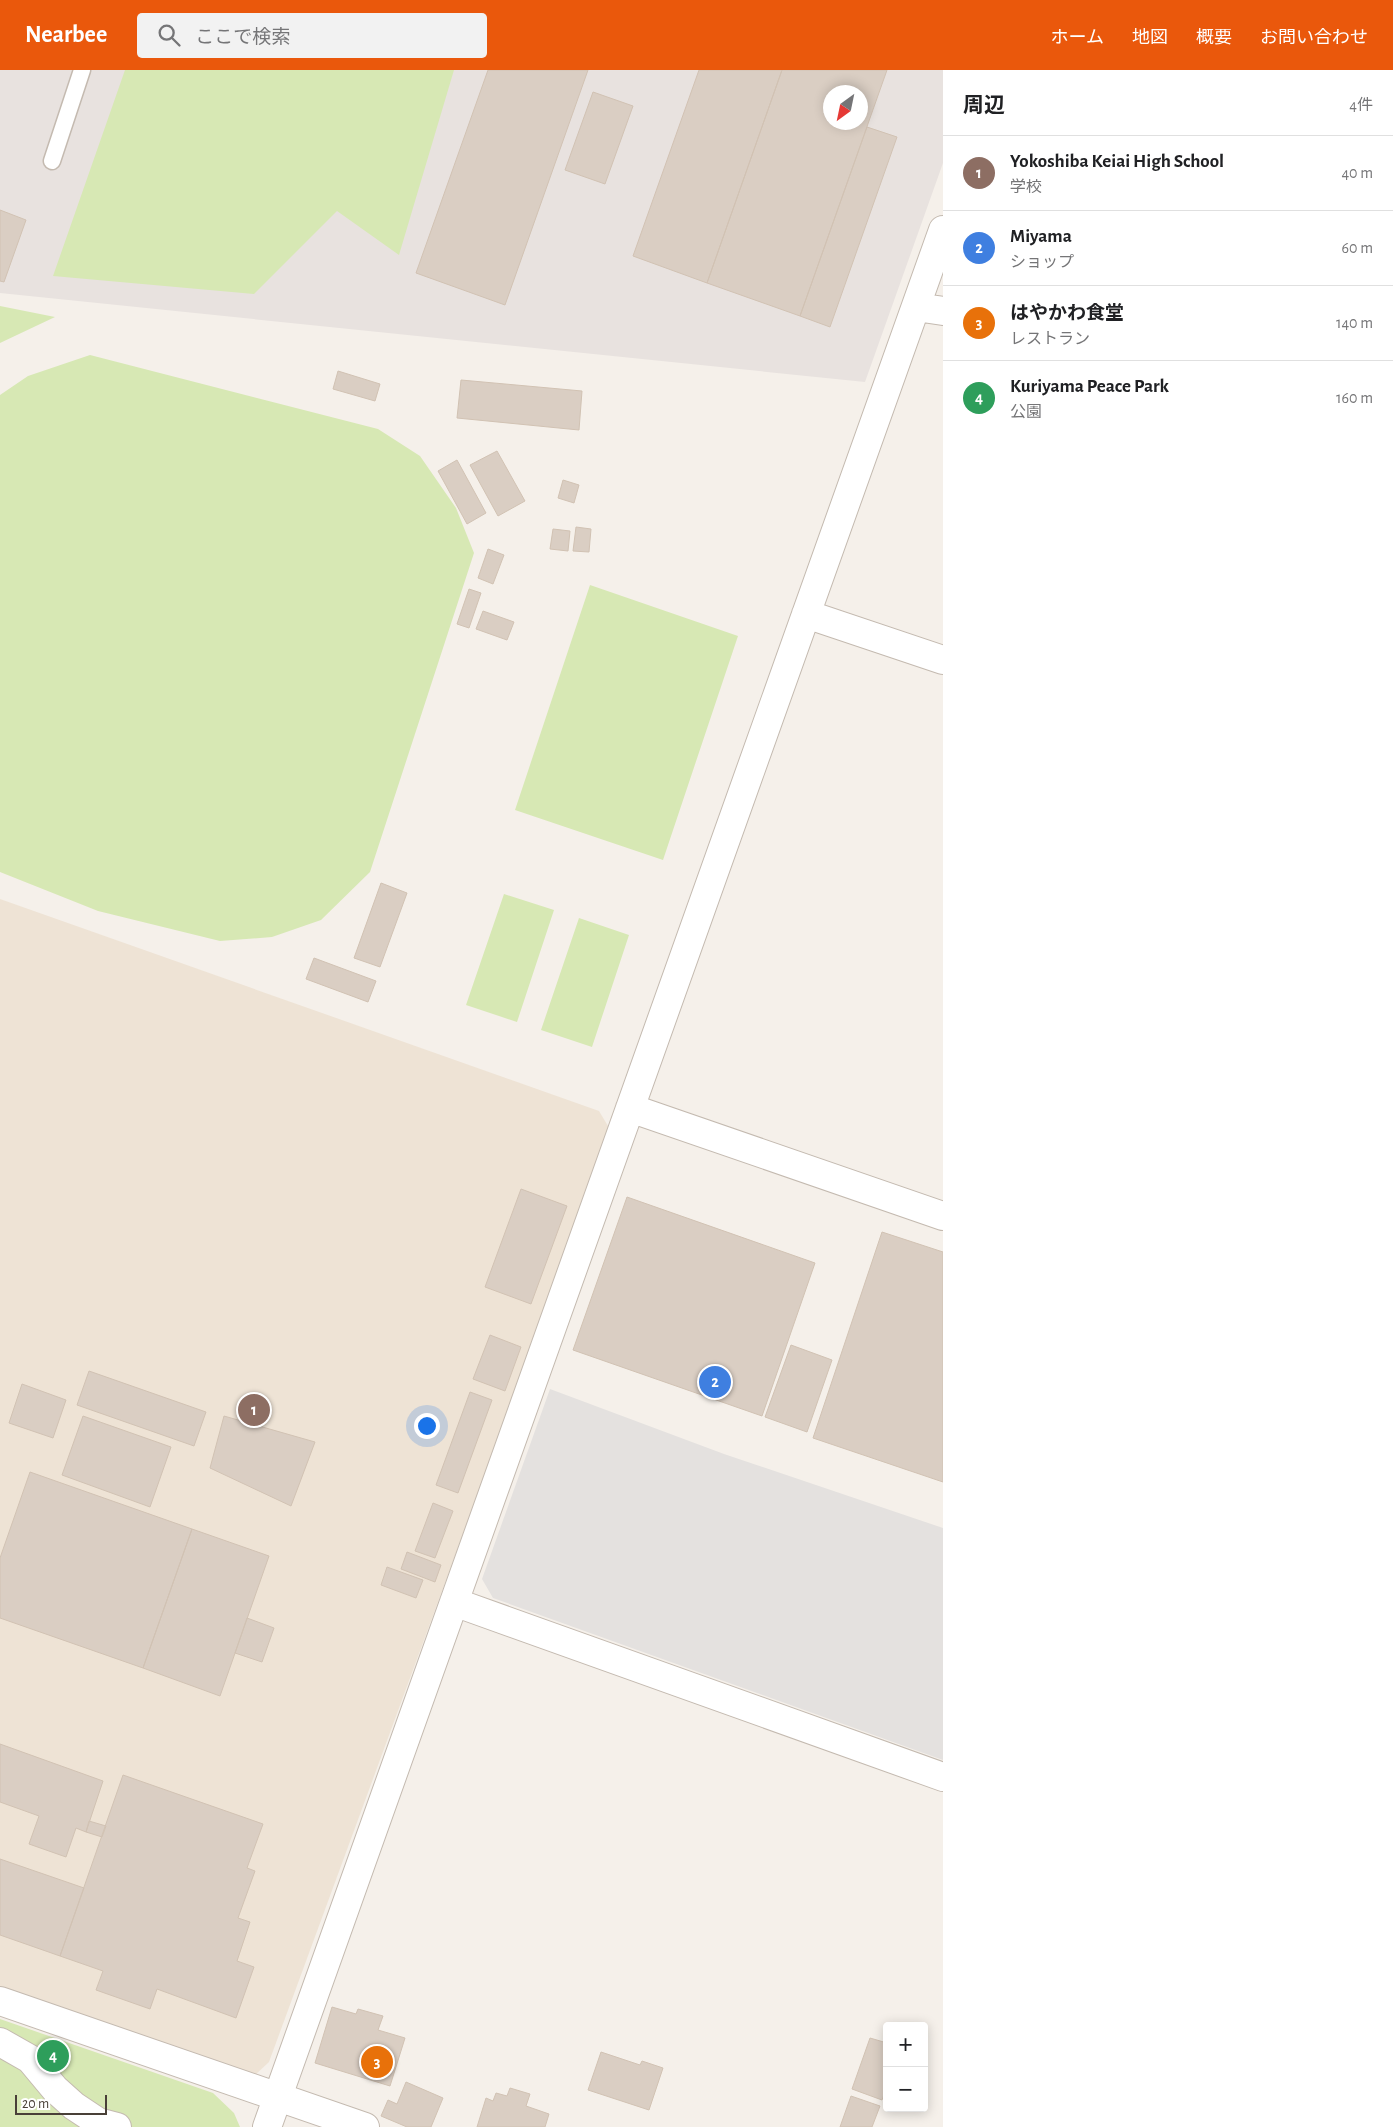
<!DOCTYPE html>
<html lang="ja">
<head>
<meta charset="utf-8">
<style>
	:root { --surface:#fff; --page:#f2f2f2; --text:#202124; --muted:#757577; --line:#e0e0e0; --accent:#ea580c }
	body { margin:0; font-family:"Alegreya Sans","Noto Sans JP",sans-serif; background:var(--page); color:var(--text) }
	.controls { position:absolute; right:15px; bottom:15px; display:grid; overflow:hidden; border-radius:5px; box-shadow:0 2px 12px #0003 }
	.controls button { width:45px; height:45px; display:grid; place-items:center; padding:0; border:0; border-bottom:1px solid var(--line); background:var(--surface); color:var(--text); font:25px sans-serif }
	.compass { position:absolute; left:823px; top:15px; width:45px; height:45px; border-radius:50%; background:var(--surface); box-shadow:0 2px 12px #0003; rotate:213deg }
	.scale { position:absolute; left:15px; bottom:12px; width:92px; box-sizing:border-box; padding-left:5px; border:2px solid #494038; border-top:0; font-size:14px; line-height:18px; white-space:nowrap; color:#494038; -webkit-text-stroke:4px #fff; paint-order:stroke }
	.you { position:absolute; left:426px; top:1355px; width:18px; height:18px; margin:-12px; border:4px solid #fff; border-radius:50%; background:#1a73e8; box-shadow:0 0 0 8px #1a73e833 }
	.badge { display:grid; place-items:center; width:32px; height:32px; border-radius:50%; background:var(--accent); color:#fff; font-size:16px; font-weight:700 }
	.pin { position:absolute; translate:-50% -50%; border:2px solid #fff; box-shadow:0 1px 5px #0006 }
	.list { margin:0; padding:0; list-style:none }
	h2 { display:flex; justify-content:space-between; align-items:center; height:65px; margin:0; padding:0 20px; font-size:21px }
	h2 small { font-size:16px; font-weight:400; color:var(--muted) }
	.list li { display:grid; grid-template-columns:32px 1fr auto; gap:15px; align-items:center; box-sizing:border-box; height:75px; padding:0 20px; border-top:1px solid var(--line) }
	.list b { display:block; font-size:19px; white-space:nowrap }
	.list p { margin:0; font-size:16px; white-space:nowrap; color:var(--muted) }
	.list em { font-size:16px; font-style:normal; color:var(--muted) }
	.icon { flex:none; width:28px; height:28px; fill:none; stroke:currentColor; stroke-width:2; stroke-linecap:round; stroke-linejoin:round }
	.map { position:relative; flex:none; width:943px; height:2057px; overflow:hidden }
	header { display:flex; align-items:center; gap:30px; box-sizing:border-box; height:70px; padding:0 25px; background:var(--accent); color:#fff }
	header strong { font-size:24px }
	nav { display:flex; gap:28px; margin-inline-start:auto; font-size:18px }
	.search { width:350px; height:45px; background:var(--page); display:flex; align-items:center; gap:12px; box-sizing:border-box; padding:0 18px; border-radius:5px; color:var(--muted); font-size:19px }
	main { display:flex }
	aside { flex:1; background:var(--surface) }
	.map>svg:first-child { display:block }
	.industrial { fill:#e8e2df; fill-rule:evenodd }
	.education { fill:#eee3d5 }
	.green { fill:#d7e8b4 }
	.parking { fill:#e4e1df }
	.building { fill:#dacec3; stroke:#d1c2b3; fill-rule:evenodd }
	.lines { fill:none; stroke-linecap:round; stroke-linejoin:round }
	.lane-casing { stroke:#c4bab0; stroke-width:19 }
	.street-casing { stroke:#c4bab0; stroke-width:30 }
	.lane { stroke:#fff; stroke-width:16 }
	.street { stroke:#fff; stroke-width:28 }
</style>
</head>
<body>
<header>
<strong>Nearbee</strong>
<div class="search"><svg class="icon" aria-label="search" viewBox="0 0 24 24"><circle cx="10" cy="10" r="6"/><path d="M15 15l6 6"/></svg>ここで検索</div>
<nav><a>ホーム</a><a>地図</a><a>概要</a><a>お問い合わせ</a></nav>
</header>
<main>
<div class="map">
<svg width="943" height="2057" viewBox="0 0 943 2057">
	<rect width="100%" height="100%" fill="#f5f0ea"/>
	<path class="industrial" d="M0,0h943v93l-78,219 -865,-89zM831,22h30v30h-30z"/>
	<path class="education" d="M0,829l599,212 12,20 -342,931 -17,16 -252,-87z"/>
	<path class="green" d="M125,0h329l-55,185 -62,-44 -83,83 -201,-18z
		M0,236l55,11 -55,26z
		M90,285l288,74 42,27 36,52 18,45 -104,319 -49,48 -49,17 -52,4 -122,-30 -98,-39v-477l28,-19z
		M590,515l148,51 -75,224 -148,-50z
		M504,824l50,16 -37,112 -51,-17z
		M579,848l50,17 -37,112 -51,-17z
		M0,1949l213,74 21,20 6,14h-240z"/>
	<path class="parking" d="M550,1319l174,65 219,74v232l-450,-162 -11,-19z"/>
	<path class="building" d="M488,0h100l-83,235 -89,-32z
		M699,0h83l-75,213 -74,-27z
		M782,0h105l-87,246 -93,-33zM831,22h30v30h-30z
		M593,22l40,14 -28,78 -40,-14z
		M867,57l30,10 -67,190 -30,-11z
		M0,140l26,10 -22,62 -4,-1z
		M338,301l42,13 -5,17 -42,-12z
		M461,310l121,11 -3,39 -122,-12z
		M497,381l28,50 -27,15 -28,-51z
		M457,390l29,53 -19,11 -29,-53z
		M563,410l16,5 -5,18 -16,-5z
		M576,457l15,2 -2,23 -16,-1z
		M553,459l17,2 -2,20 -18,-2z
		M488,479l16,6 -11,29 -15,-6z
		M469,519l12,4 -12,35 -12,-4z
		M483,541l31,11 -7,18 -31,-11z
		M381,813l26,10 -27,74 -26,-9z
		M314,888l62,23 -8,21 -62,-23z
		M521,1119l46,17 -36,98 -46,-17z
		M627,1127l188,66 -53,153 -189,-66z
		M882,1162l61,20v230l-130,-44z
		M490,1265l31,12 -16,44 -32,-12z
		M791,1275l41,15 -25,72 -42,-15z
		M89,1301l117,41 -12,34 -117,-41z
		M22,1314l44,16 -13,38 -44,-15z
		M470,1322l22,8 -34,93 -22,-8z
		M83,1346l88,31 -21,60 -88,-32z
		M224,1346l91,26 -24,64 -81,-38z
		M30,1402l162,57 -49,139 -143,-50v-60z
		M433,1433l20,8 -18,47 -20,-7z
		M192,1459l77,27 -49,140 -77,-28z
		M407,1482l34,13 -6,17 -34,-13z
		M387,1497l36,13 -7,18 -35,-13z
		M247,1548l27,10 -12,34 -27,-9z
		M0,1674l103,37 -17,51 -10,-4 -10,29 -37,-13 10,-28 -39,-14z
		M123,1705l140,49 -16,44 8,3 -17,47 12,4 -13,39 17,6 -18,51 -79,-29 -7,20 -54,-19 7,-19 -43,-15z
		M89,1751l17,5 -4,11 -16,-5z
		M0,1789l84,29 -24,68 -60,-21z
		M332,1937l24,7 2,-5 25,7 -5,14 27,8 -15,48 -75,-23z
		M870,1968l17,5v43l-5,14 -30,-11z
		M601,1982l39,13 2,-4 21,7 -14,42 -61,-20z
		M406,2012l37,16 -12,29h-24l-26,-11 7,-16 9,4z
		M510,2018l20,6 -4,12 23,8 -4,13h-68l9,-29 7,3 3,-8 11,3z
		M851,2026l29,10 -8,21h-32z"/>
	<g class="lines">
		<g class="lane-casing">
			<path id="lane" d="M52,91l30,-91"/>
		</g>
		<g class="street-casing">
			<path id="street" d="M916,237l27,4
				M806,544l137,46
				M630,1038l313,108
				M454,1532l489,175
				M0,1931l365,126
				M0,1972l30,17 25,30 19,17 24,16 19,5
				M267,2057l676,-1897"/>
		</g>
		<use href="#lane" class="lane"/>
		<use href="#street" class="street"/>
	</g>
</svg>
<div class="controls">
<button>+</button>
<button>−</button>
</div>
<svg class="compass" viewBox="-18 -18 36 36"><path d="M0-13l5 13h-10z" fill="#e53935"/><path d="M0 13l5-13h-10z" fill="#757577"/></svg>
<div class="scale">20 m</div>
<div class="you"></div>
<div class="pin badge" style="left:254px;top:1340px;background:#8d6e63">1</div>
<div class="pin badge" style="left:715px;top:1312px;background:#3f7fe0">2</div>
<div class="pin badge" style="left:377px;top:1992px;background:#e8710a">3</div>
<div class="pin badge" style="left:53px;top:1986px;background:#2e9e5b">4</div>
</div>
<aside>
<h2>周辺<small>4件</small></h2>
<ul class="list">
<li><span class="badge" style="background:#8d6e63">1</span><div><b>Yokoshiba Keiai High School</b><p>学校</p></div><em>40 m</em></li>
<li><span class="badge" style="background:#3f7fe0">2</span><div><b>Miyama</b><p>ショップ</p></div><em>60 m</em></li>
<li><span class="badge" style="background:#e8710a">3</span><div><b>はやかわ食堂</b><p>レストラン</p></div><em>140 m</em></li>
<li><span class="badge" style="background:#2e9e5b">4</span><div><b>Kuriyama Peace Park</b><p>公園</p></div><em>160 m</em></li>
</ul>
</aside>
</main>
</body>
</html>
